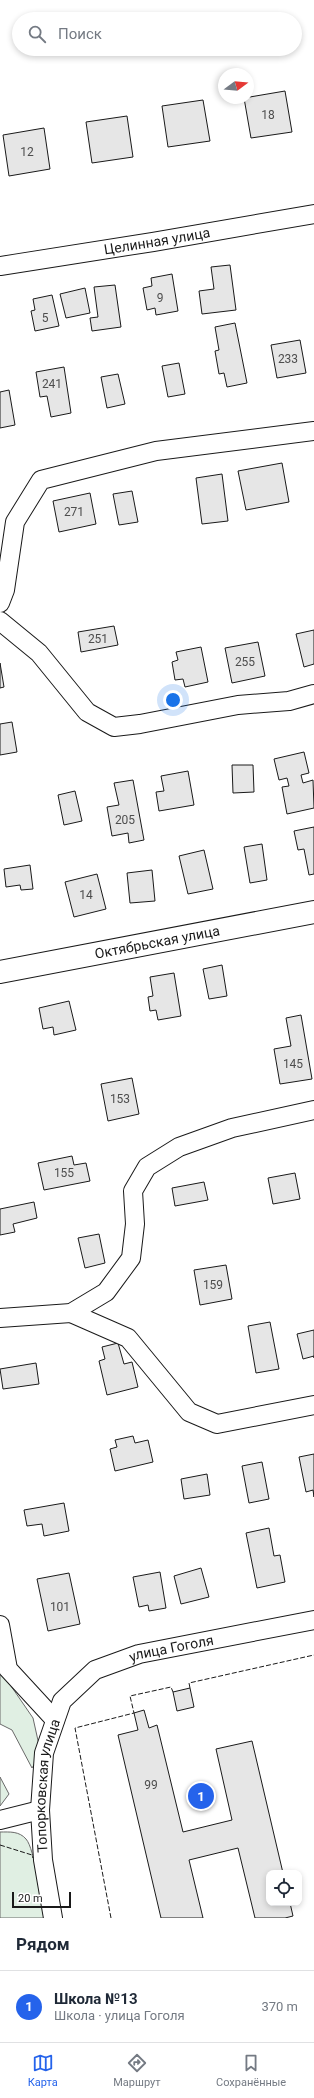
<!DOCTYPE html>
<html lang="ru">
<head>
<meta charset="utf-8">
<style>
	:root { --surface:#fff; --page:#f2f2f3; --text:#1f2937; --muted:#747a83; --line:#e0e1e3; --accent:#2563eb }
	body { margin:0; font-family:Roboto,sans-serif; background:var(--page); color:var(--text) }
	.controls { position:absolute; right:12px; bottom:12px; display:grid; overflow:hidden; border-radius:8px; box-shadow:0 2px 6px #0003 }
	.controls button { width:36px; height:36px; display:grid; place-items:center; padding:0; border:0; border-bottom:1px solid var(--line); background:var(--surface); color:var(--text); font:20px sans-serif }
	.compass { position:absolute; left:218px; top:68px; width:36px; height:36px; border-radius:50%; background:var(--surface); box-shadow:0 2px 6px #0003; rotate:74deg }
	.scale { position:absolute; left:12px; bottom:10px; width:59px; box-sizing:border-box; padding-left:4px; border:2px solid #1a1a1a; border-top:0; font-size:11px; line-height:14px; white-space:nowrap; color:#1a1a1a; -webkit-text-stroke:3px #fff; paint-order:stroke }
	.you { position:absolute; left:173px; top:700px; width:14px; height:14px; margin:-10px; border:3px solid #fff; border-radius:50%; background:#1a73e8; box-shadow:0 0 0 6px #1a73e833 }
	.badge { display:grid; place-items:center; width:26px; height:26px; border-radius:50%; background:var(--accent); color:#fff; font-size:13px; font-weight:700 }
	.pin { position:absolute; translate:-50% -50%; border:2px solid #fff; box-shadow:0 1px 4px #0006 }
	.list { margin:0; padding:0; list-style:none }
	h2 { display:flex; justify-content:space-between; align-items:center; height:52px; margin:0; padding:0 16px; font-size:17px }
	h2 small { font-size:13px; font-weight:400; color:var(--muted) }
	.list li { display:grid; grid-template-columns:26px 1fr auto; gap:12px; align-items:center; box-sizing:border-box; height:72px; padding:0 16px; border-top:1px solid var(--line) }
	.list b { display:block; font-size:15px; white-space:nowrap }
	.list p { margin:0; font-size:13px; white-space:nowrap; color:var(--muted) }
	.list em { font-size:13px; font-style:normal; color:var(--muted) }
	.icon { flex:none; width:22px; height:22px; fill:none; stroke:currentColor; stroke-width:2; stroke-linecap:round; stroke-linejoin:round }
	.map { position:relative; flex:none; width:314px; height:1918px; overflow:hidden }
	.search { position:absolute; background:var(--surface); box-shadow:0 2px 6px #0003; left:12px; right:12px; top:12px; height:44px; display:flex; align-items:center; gap:10px; box-sizing:border-box; padding:0 14px; border-radius:22px; color:var(--muted); font-size:15px }
	.sheet { height:124px; background:var(--surface) }
	nav { display:flex; justify-content:space-around; align-items:center; box-sizing:border-box; height:56px; border-top:1px solid var(--line); background:var(--surface); font-size:11px; color:var(--muted) }
	nav a { display:grid; justify-items:center; gap:2px }
	nav .on { color:var(--accent) }
	.map>svg:first-child { display:block }
	.green { fill:#e0efe3; stroke:#6a6a6a }
	.building { fill:#e6e6e6; stroke:#1a1a1a }
	.lines { fill:none; stroke-linecap:round; stroke-linejoin:round }
	.street-casing { stroke:#1a1a1a; stroke-width:20 }
	.secondary-casing { stroke:#1a1a1a; stroke-width:24 }
	.street { stroke:#fff; stroke-width:18 }
	.secondary { stroke:#fff; stroke-width:22 }
	.fence { stroke:#1a1a1a; stroke-width:1; stroke-dasharray:5 2; stroke-linecap:butt }
	.labels { text-anchor:middle; dominant-baseline:central; stroke-width:3; stroke-linejoin:round; paint-order:stroke }
	.number-label { font-size:12px; fill:#4d4d4d }
	.street-label { font-size:14px; fill:#1a1a1a; stroke:#fff }
</style>
</head>
<body>
<div class="map">
<svg width="314" height="1918" viewBox="0 0 314 1918">
	<rect width="100%" height="100%" fill="#fff"/>
	<path class="green" d="M0,1670l33,48 8,36 -9,14 -20,-38 -12,-6z
		M0,1777l9,17 -9,12z
		M0,1832c10,0 19,-1 26,7 9,10 15,63 18,79h-44z"/>
	<path class="building" d="M285,91l7,41 -41,6 -7,-40z
		M203,100l7,41 -42,6 -6,-41z
		M127,116l6,41 -41,6 -6,-41z
		M44,128l6,41 -41,7 -6,-41z
		M230,265l6,45 -34,4 -3,-23 15,-2 -3,-22z
		M172,274l6,37 -22,4 -1,-7 -8,2 -4,-22 9,-2 -1,-8z
		M115,285l6,42 -29,4 -2,-13 8,-1 -4,-30z
		M85,288l5,25 -24,5 -6,-24z
		M52,295l7,31 -24,5 -4,-20 4,-1 -2,-11z
		M235,323l12,60 -20,4 -3,-14 -5,1 -4,-23 4,-1 -4,-23z
		M300,340l6,33 -29,5 -6,-33z
		M179,363l6,31 -17,3 -6,-31z
		M64,367l7,46 -20,4 -4,-21 -7,1 -4,-25z
		M118,374l7,30 -18,4 -6,-31z
		M9,390l6,35 -15,3v-36z
		M282,463l7,39 -43,8 -8,-39z
		M222,474l6,47 -26,3 -6,-46z
		M132,491l6,31 -19,3 -6,-31z
		M90,493l6,31 -37,8 -6,-31z
		M114,626l4,19 -37,7 -3,-20z
		M314,630v34l-10,3 -8,-33z
		M258,642l7,34 -33,7 -7,-35z
		M201,647l7,35 -23,5 -2,-8 -8,1 -3,-18 6,-2 -2,-8z
		M0,663l4,24 -4,1z
		M12,722l5,30 -17,3v-31z
		M304,752l5,21 -8,2 2,8 10,-3 1,28 -27,6 -5,-27 7,-1 -2,-8 -8,2 -5,-21z
		M232,765h21l1,27 -21,1z
		M188,771l6,34 -35,6 -3,-19 8,-1 -3,-15z
		M133,780l11,60 -15,3 -1,-10 -16,3 -5,-29 12,-2 -5,-22z
		M75,791l7,30 -18,4 -6,-30z
		M314,827v47l-5,1 -5,-26 -6,1 -4,-19z
		M262,844l5,36 -17,3 -6,-36z
		M204,850l9,39 -25,5 -9,-38z
		M30,865l3,24 -12,1 -1,-5 -14,2 -2,-18z
		M152,870l3,31 -25,2 -3,-30z
		M97,874l9,35 -32,8 -9,-35z
		M222,965l5,31 -18,3 -6,-30z
		M174,973l7,43 -23,4 -2,-10 -6,1 -2,-14 5,-1 -3,-19z
		M69,1001l7,29 -22,5 -1,-8 -10,2 -4,-21z
		M301,1015l11,64 -32,5 -6,-35 17,-3 -5,-28z
		M132,1078l7,36 -31,7 -7,-37z
		M72,1156l2,9 12,-2 4,18 -46,9 -6,-27z
		M295,1173l5,26 -27,5 -5,-26z
		M204,1182l4,18 -33,6 -3,-18z
		M34,1202l3,16 -24,6 2,8 -15,3v-26z
		M99,1234l6,29 -20,5 -7,-30z
		M226,1265l6,34 -32,6 -6,-35z
		M270,1322l9,47 -23,4 -8,-47z
		M314,1330v28v-2l-11,3 -6,-25z
		M118,1343l6,21 8,-2 6,25 -31,8 -8,-34 6,-2 -3,-12z
		M36,1363l3,21 -36,5 -3,-20z
		M133,1436l2,7 13,-3 5,22 -38,9 -5,-22 7,-2 -2,-7z
		M314,1454v43l-1,-7 -7,2 -7,-35z
		M262,1462l7,37 -20,4 -7,-37z
		M207,1474l3,21 -26,4 -3,-20z
		M64,1503l5,28 -25,5 -2,-12 -15,2 -3,-16z
		M269,1528l5,28 6,-1 5,27 -28,6 -11,-55z
		M201,1568l8,29 -28,7 -7,-28z
		M160,1572l6,36 -17,3 -1,-6 -9,2 -6,-30z
		M69,1573l11,51 -32,7 -11,-52z
		M190,1688l4,19 -17,4 -4,-19z
		M144,1710l5,18 8,-3 26,107 49,-12 -16,-71 36,-8 31,132h-14v30h21l3,13 -8,2h-30l-17,-70 -49,12 14,58h-42l-43,-183 20,-5 -4,-17z"/>
	<g class="lines">
		<g class="street-casing">
			<g id="street">
				<path id="s1" d="M0,266l153,-24 161,-28"/>
				<path d="M0,603l5,-13 10,-68 26,-42 115,-29 158,-20"/>
				<path d="M0,621l39,32 48,59 27,15 26,-3 98,-19 51,-4 25,-7"/>
				<path d="M71,1313l57,25 61,74 28,12 97,-19"/>
				<path d="M0,1318l71,-5 35,-21 25,-34 4,-34 -2,-33 14,-24 32,-20 53,-19 82,-18"/>
				<path d="M0,1625l8,44 47,51"/>
				<path d="M0,1820l40,-10"/>
				<path id="s2" d="M53,1918l-10,-58 -3,-50 4,-57 18,-52 33,-31 44,-16 175,-34"/>
			</g>
		</g>
		<g class="secondary-casing">
			<g id="secondary">
				<path id="s3" d="M0,972l314,-60"/>
			</g>
		</g>
		<use href="#street" class="street"/>
		<use href="#secondary" class="secondary"/>
		<path class="fence" d="M190,1688l-1,-5 125,-28
			M0,1845l32,10 1,3
			M111,1918l-36,-190 59,-15 -4,-17 41,-9 2,5"/>
	</g>
	<g class="labels">
		<g class="number-label">
			<text x="268" y="115">18</text>
			<text x="27" y="152">12</text>
			<text x="160" y="298">9</text>
			<text x="45" y="318">5</text>
			<text x="288" y="359">233</text>
			<text x="52" y="384">241</text>
			<text x="74" y="512">271</text>
			<text x="98" y="639">251</text>
			<text x="245" y="662">255</text>
			<text x="125" y="820">205</text>
			<text x="86" y="895">14</text>
			<text x="293" y="1064">145</text>
			<text x="120" y="1099">153</text>
			<text x="64" y="1173">155</text>
			<text x="213" y="1285">159</text>
			<text x="60" y="1607">101</text>
			<text x="151" y="1785">99</text>
		</g>
		<g class="street-label">
			<text stroke="none"><textPath href="#s1" startOffset="159">Целинная улица</textPath></text>
			<text stroke="none"><textPath href="#s3" startOffset="160">Октябрьская улица</textPath></text>
			<text stroke="none"><textPath href="#s2" startOffset="346">улица Гоголя</textPath></text>
			<text stroke="none"><textPath href="#s2" startOffset="134">Топорковская улица</textPath></text>
		</g>
	</g>
</svg>
<div class="controls">
<button><svg class="icon" aria-label="locate" viewBox="0 0 24 24"><circle cx="12" cy="12" r="6"/><path d="M12 2v4M12 18v4M2 12h4M18 12h4"/></svg></button>
</div>
<svg class="compass" viewBox="-18 -18 36 36"><path d="M0-13l5 13h-10z" fill="#e53935"/><path d="M0 13l5-13h-10z" fill="#747a83"/></svg>
<div class="scale">20 m</div>
<div class="you"></div>
<div class="pin badge" style="left:201px;top:1796px">1</div>
<div class="search"><svg class="icon" aria-label="search" viewBox="0 0 24 24"><circle cx="10" cy="10" r="6"/><path d="M15 15l6 6"/></svg>Поиск</div>
</div>
<section class="sheet">
<h2>Рядом<small></small></h2>
<ul class="list">
<li><span class="badge">1</span><div><b>Школа №13</b><p>Школа · улица Гоголя</p></div><em>370 m</em></li>
</ul>
</section>
<nav>
<a class="on"><svg class="icon" aria-label="map" viewBox="0 0 24 24"><path d="M3 6l6-2 6 2 6-2v14l-6 2-6-2-6 2zM9 4v14M15 6v14"/></svg>Карта</a>
<a><svg class="icon" aria-label="directions" viewBox="0 0 24 24"><path d="M12 3l9 9-9 9-9-9zM9 14v-3h6M13 9l2 2-2 2"/></svg>Маршрут</a>
<a><svg class="icon" aria-label="saved" viewBox="0 0 24 24"><path d="M7 4h10v16l-5-4-5 4z"/></svg>Сохранённые</a>
</nav>
</body>
</html>
